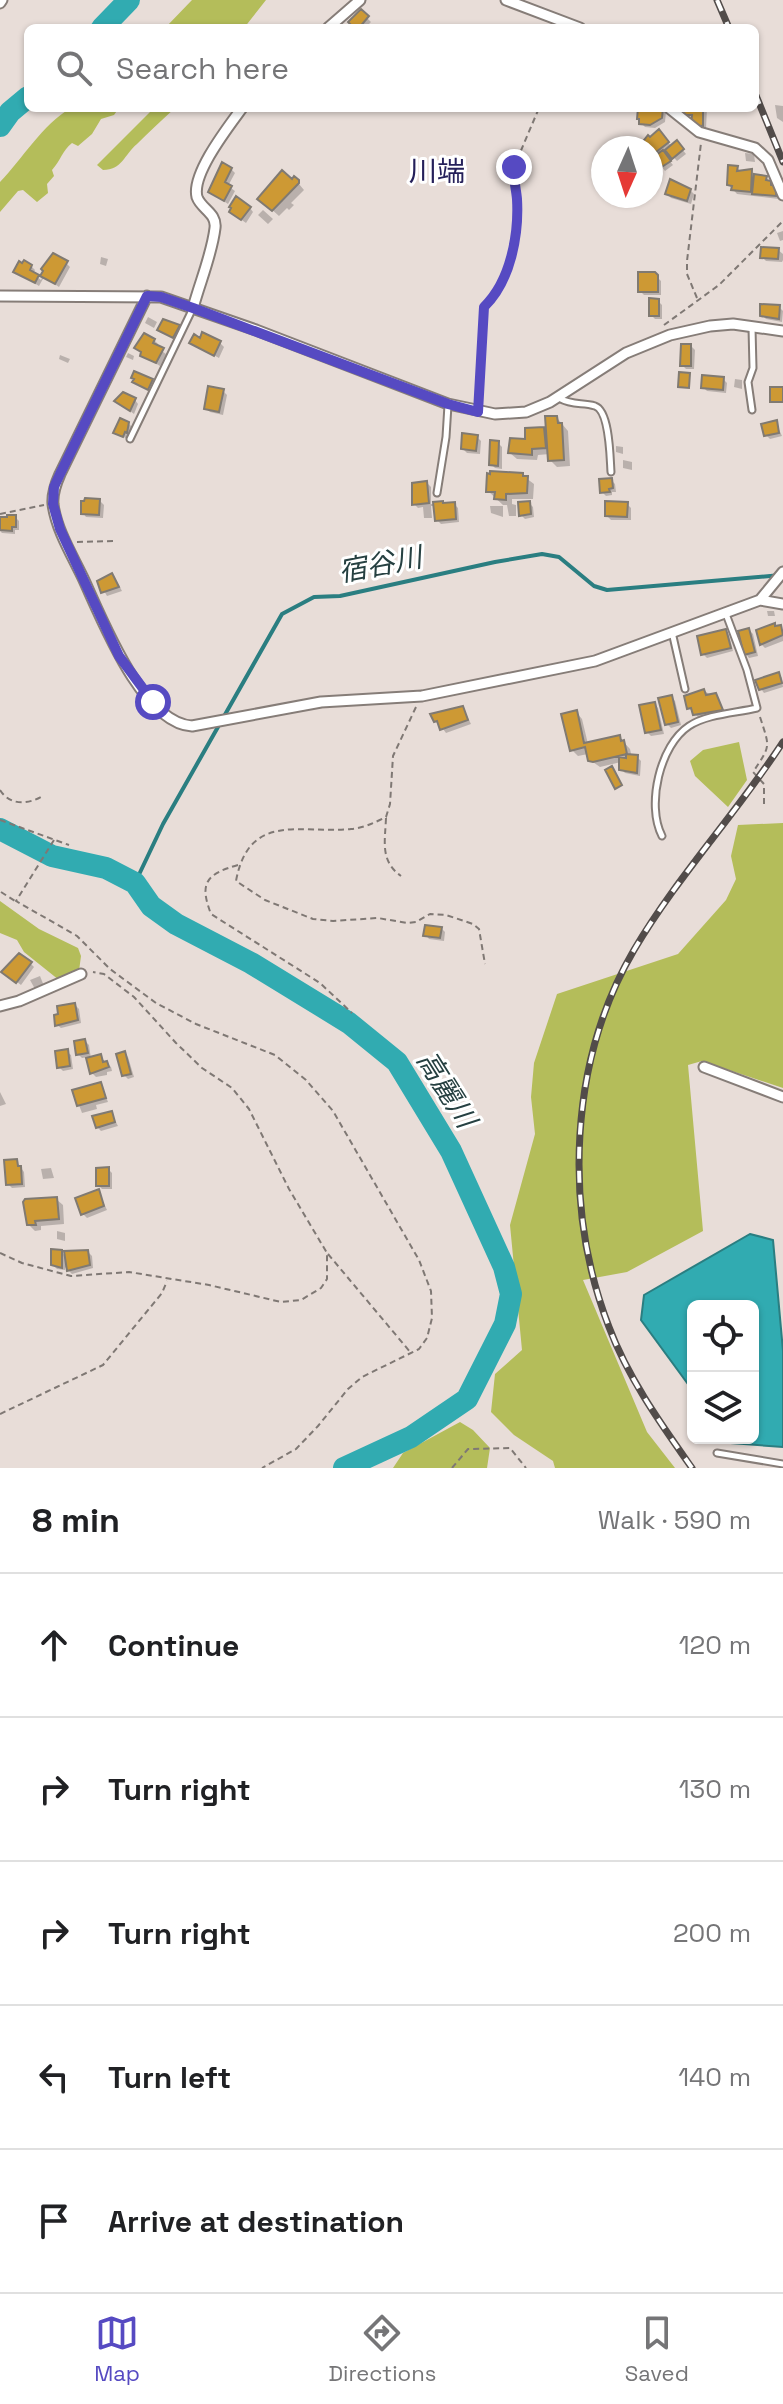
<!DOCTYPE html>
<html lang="en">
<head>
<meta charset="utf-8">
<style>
	:root { --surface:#fff; --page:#f6f6f6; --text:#202124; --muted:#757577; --line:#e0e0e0; --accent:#564ac2 }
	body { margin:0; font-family:"Space Grotesk","Noto Sans JP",sans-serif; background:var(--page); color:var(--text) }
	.controls { position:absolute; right:24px; bottom:24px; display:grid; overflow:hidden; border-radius:12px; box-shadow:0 2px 6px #0004 }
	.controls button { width:72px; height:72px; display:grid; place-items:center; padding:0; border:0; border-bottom:2px solid var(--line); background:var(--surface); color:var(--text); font:40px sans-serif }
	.compass { position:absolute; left:591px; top:136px; width:72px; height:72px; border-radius:50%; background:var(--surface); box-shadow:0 2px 6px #0004; rotate:183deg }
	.stop { position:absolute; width:24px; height:24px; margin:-18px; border:6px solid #564ac2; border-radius:50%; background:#fff }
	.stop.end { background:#564ac2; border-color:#fff; box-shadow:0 2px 8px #0008 }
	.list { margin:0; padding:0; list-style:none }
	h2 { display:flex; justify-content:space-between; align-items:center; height:104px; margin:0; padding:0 32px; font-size:34px }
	h2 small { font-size:26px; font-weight:400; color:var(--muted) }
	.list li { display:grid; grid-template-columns:52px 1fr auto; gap:24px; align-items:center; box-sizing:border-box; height:144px; padding:0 32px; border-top:2px solid var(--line) }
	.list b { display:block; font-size:30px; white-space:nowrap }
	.list em { font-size:26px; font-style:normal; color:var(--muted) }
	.icon { flex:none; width:44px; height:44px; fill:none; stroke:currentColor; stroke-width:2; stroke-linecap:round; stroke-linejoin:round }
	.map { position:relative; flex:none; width:783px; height:1468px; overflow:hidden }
	.search { position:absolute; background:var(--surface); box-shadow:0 2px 6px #0004; left:24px; right:24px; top:24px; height:88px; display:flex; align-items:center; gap:20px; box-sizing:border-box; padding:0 28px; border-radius:12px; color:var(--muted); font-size:30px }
	.sheet { height:824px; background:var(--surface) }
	nav { display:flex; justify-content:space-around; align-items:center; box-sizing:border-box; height:112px; border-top:2px solid var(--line); background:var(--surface); font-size:22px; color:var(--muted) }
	nav a { display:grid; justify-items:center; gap:4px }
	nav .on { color:var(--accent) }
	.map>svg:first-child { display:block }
	.green { fill:#b4bd5a }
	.water { fill:#31abb1; stroke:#2a7e81; stroke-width:2 }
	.shadow { fill:#0003 }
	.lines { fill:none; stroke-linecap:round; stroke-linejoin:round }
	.stream { stroke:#2a7e81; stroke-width:4 }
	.river { stroke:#31abb1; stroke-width:22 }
	.building { fill:#cd9934; stroke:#807a72; stroke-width:2 }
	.lane-casing { stroke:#867d78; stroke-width:9 }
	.street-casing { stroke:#867d78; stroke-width:13 }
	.path { stroke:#7f7874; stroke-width:2; stroke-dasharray:6 4; stroke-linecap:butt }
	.lane { stroke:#fff; stroke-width:5 }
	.street { stroke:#fff; stroke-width:9 }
	.rail-casing { stroke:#524c4a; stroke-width:7 }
	.rail { stroke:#fff; stroke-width:4; stroke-dasharray:12; stroke-linecap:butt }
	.route { stroke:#564ac2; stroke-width:10 }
	.labels { text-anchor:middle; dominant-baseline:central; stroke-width:6; stroke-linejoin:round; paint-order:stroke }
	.neighbourhood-label { font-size:28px; fill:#25205a; stroke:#fff }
	.water-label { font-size:28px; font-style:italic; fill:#264041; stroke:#fff }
</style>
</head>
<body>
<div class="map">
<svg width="783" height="1468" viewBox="0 0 783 1468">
	<rect width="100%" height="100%" fill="#e8ddd8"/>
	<path class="green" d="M192,0h74l-22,28h-79z
		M71,108h48l-5,7 -13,4 -9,15 -14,12 -6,-3c-10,8 -11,17 -20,27l2,6 -7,8 1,9 -11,9 -14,-12 -5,1 -18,21v-30c23,-24 42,-57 71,-74z
		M154,108h21c-13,12 -26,24 -38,36 -13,11 -15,26 -34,26l-6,-5z
		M739,742l8,38 -19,27 -33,-31 -5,-15 13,-11z
		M783,823v265l-81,-27 -14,4 15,166 -76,41 -44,8 64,152 28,36h-120l-2,-7 -39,-26 -23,-23 4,-38 27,-24 -12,-125 25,-91 -4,-37 3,-34 23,-69 121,-40 48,-54 10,-21 -5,-23 7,-31z
		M0,901l39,28 39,19 3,8 -2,15 -20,9 -35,-28 -7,-12 -17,-7z
		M460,1422l13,8 17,18 -3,20h-94l10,-15z"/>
	<path class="water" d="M750,1234l23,6 10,111v96l-52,-4 -3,-5h25v-132h-60v85l-52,-71 3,-25z"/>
	<path class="shadow" d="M361,12l10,10 -6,6h-8z
		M775,105l8,1v16l-6,-4z
		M640,108h23l3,4 -1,10 -10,6 -10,-1 -4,-4z
		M685,108h22l-1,21h-9l-3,-11 -10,-4z
		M663,136l9,11 5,-4 9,11 -9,7 -10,-11 -4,3 10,12 -8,6 -14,-18v-5h-4z
		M745,153l9,1 1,8 -9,-1z
		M737,168l7,7 7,-4 4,4 11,3 14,14 -1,7 -42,-5 -8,-9z
		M231,169l4,4 -7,13 7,5 -7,13 -18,-12z
		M294,178l10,12 -13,13 3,2 -5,5 -2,-2 -8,8 -19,-17z
		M690,190l4,4 -3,10 -20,-6 -4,-4z
		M250,208l3,4 -7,11 -11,-8z
		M263,210l10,9 -5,5 -10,-9z
		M783,231v9l-3,1 -3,-8z
		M778,250l5,4v-3v9l-1,2 -16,-1 -4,-4z
		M101,257l7,2 -2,7 -6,-2z
		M66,263l4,4 -11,20 -15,-10 -5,9 -23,-14 15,-6 4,4 -2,4 8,6 4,-9z
		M654,274l7,7v14h-17l-4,-4z
		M658,301l4,4v14h-7l-4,-4z
		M779,307l4,4 -1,11 -16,-3 -4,-4z
		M148,317l9,5 -3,6 -9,-5z
		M154,340l4,4 -2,3 10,7 -6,12 -18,-11z
		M192,343h28l4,4 -5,11z
		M691,346l4,4 -1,19h-8l-4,-4z
		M128,353l6,3 -1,4 -7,-3z
		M60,355l10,4 -2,4 -9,-4z
		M723,379l4,4 -1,10 -19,-2 -4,-4z
		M735,379l7,1v9l-8,-2z
		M223,391l4,4 -4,20 -13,-3 -4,-4z
		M135,400l3,4 -4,10 -17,-13z
		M557,418l11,13 2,35 -13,1 -7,-7v-6l-12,1 -1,5 -20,-1 -7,-6 33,-24 5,6z
		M128,423l4,4v7l-5,5 -11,-7z
		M776,423l6,13 -12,3 -4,-4z
		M477,437l4,4 -1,13 -13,-1 -4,-4z
		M498,443l4,4v22l-7,-1 -4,-4z
		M616,446l7,1v7l-7,-2z
		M623,460l9,2v8l-9,-2z
		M522,475l12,9 -1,15h-21v5l4,1v11h-7l-2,-11h-4l-15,-14z
		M611,480l4,4 1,8h-4v3l-6,1 -4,-4z
		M427,483l4,4v17h23l4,4 1,14 -18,2 -4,-4 -2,-14h-4l1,12h-8l-1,-11 -5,1 -4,-4z
		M100,501l4,4 -1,13 -17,-1 -3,-4z
		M529,503l4,4 1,10 -9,2 -4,-4z
		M627,504l4,4v12h-20l-4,-4z
		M490,506h13v11l-12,-4z
		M15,517l4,4v9h-4v4l-13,-1 -2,-2v-12z
		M114,576l8,15 -15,5 -8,-14z
		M767,611h7l1,5h-7z
		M780,627l3,3v11l-18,7 -4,-4z
		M749,630l4,4 5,22 -9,2 -3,-4z
		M726,631l3,4 4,16 -26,7 -4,-4z
		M779,674l3,4 1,9 -19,6 -3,-4z
		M704,691l15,8 6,15 -26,4 -10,-10z
		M671,697l4,4 6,24 -10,3 -4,-4z
		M654,704l4,4 6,26 -13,2 -4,-4z
		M463,708l8,16 -25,9 -13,-18z
		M576,712l6,7 6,25 31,-7 11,12 2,9 5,-1 4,4 -1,15 -15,-3 -4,-4v-7l-21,5 -10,-7 -2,-6 -10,2 -6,-6z
		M441,928l4,4 -1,9 -15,-2 -3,-4z
		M30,963l4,4 -13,18 -13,-10z
		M40,976l4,10 -9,3 -5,-9z
		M75,1005l4,4 2,14 -20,5 -4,-3z
		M85,1041l4,4 2,14 9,-2 11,10 1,4 -5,1v3l-11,2 -4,-4 -4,-16 -6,1 -4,-4z
		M67,1052l4,3 2,14 -10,2 -4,-4z
		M124,1053l4,4 6,20 -6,2 -4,-4z
		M101,1084l7,18 -12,3 1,4 -15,4 -3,-8z
		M0,1092l6,12 -6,2z
		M111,1113l7,13 -17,5 -4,-4z
		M16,1161l8,11 1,15 -13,1 -4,-4z
		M51,1168l3,10 -11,1 -2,-10z
		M108,1169l4,4v16h-10l-4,-4z
		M98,1191l9,19 -20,8 -4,-4z
		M56,1199l7,6 1,19 -23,2v4l-6,1 -6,-6z
		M57,1231l8,2v8l-8,-2z
		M61,1252l6,5 21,-5 4,4 1,12 -21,6 -7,-7v3l-8,-1 -4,-4z"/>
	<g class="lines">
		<path class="stream" d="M135,883l28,-59 119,-210 32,-17 26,-1 155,-34 47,-8 17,3 35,29 13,4 174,-15"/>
		<path class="river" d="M102,28l27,-28
			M0,126l10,-14 18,-15
			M0,829l52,27 54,12 29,15 16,23 25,18 75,39 98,60 48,39 54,89 53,116 7,27 -6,30 -38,75 -56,38 -67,31"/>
	</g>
	<path class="building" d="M361,9l8,7 -10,12h-5l-6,-6z
		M638,108h25l-1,10 -12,7 -11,-1v-5h-2z
		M683,108h20v18l-12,-1 1,-10h-10z
		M659,129l10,13 -18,14v-8h-7l-3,-4 7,-9 2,2z
		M677,140l7,9 -12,10 -7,-9z
		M663,150l8,11 -11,7 -8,-10z
		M222,162l10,6 -7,14 7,4 -8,15 -16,-9z
		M728,165l10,1 -1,5 15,-2 -1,23 -20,-2 1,-4 -5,-1z
		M282,170l10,9 2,-3 5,4v3l-27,28 -15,-12z
		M754,174l13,2 -1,4 5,1v4l6,1 -1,10 -24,-2z
		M670,179l21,10 -4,12 -22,-7z
		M236,196l15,11 -10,13 -12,-8 2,-4 -2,-1z
		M761,247l18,1 -1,11 -18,-1z
		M53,253l15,8 -13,23 -15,-8 3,-5 -2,-2z
		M24,260l8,5 -2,5 9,5 -4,8 -22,-11 6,-11 3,2z
		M638,272h17l3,3v17h-20z
		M649,298l10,1v17h-10z
		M760,304l20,1 -1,14 -19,-3z
		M163,319l17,6 -7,13 -16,-8z
		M202,332l19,9 -7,15 -25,-13 5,-9 6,4z
		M144,333l11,6 -2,4 11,5 -8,15 -16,-7 1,-4 -7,-4z
		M681,344h10v22h-11z
		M134,371l19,8 -5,11 -16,-8 2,-3 -3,-1z
		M679,372l11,1 -1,15 -11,-1z
		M702,375l22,2 -1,13 -22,-2z
		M208,386l16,3 -5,23 -15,-3z
		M770,387h13v15h-13z
		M123,392l13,6 -6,13 -16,-10z
		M545,416h12l1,7h4l2,37 -16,1z
		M120,418l9,4 -2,11 -2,-1 -2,5 -10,-4z
		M777,420l2,13 -15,3 -3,-12z
		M544,427l2,21 -14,1v6l-24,-2 2,-15 15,1v-11z
		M462,433l16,2 -2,16 -15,-2z
		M490,440l9,1 -1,25 -9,-1z
		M490,471l33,2v3h5l-1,17 -21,1v6l-12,-1 1,-7h-9l1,-19 3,1z
		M612,478l1,10 -4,1 1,3 -10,1 -1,-14z
		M427,481l2,22 -17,2v-22z
		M85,498l15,1 -1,16 -18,-1v-13h3z
		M443,501v2l12,-1 1,17 -21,2 -2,-19z
		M530,501l1,13 -12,2 -1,-14z
		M605,501l23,1 -1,15 -22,-1z
		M7,515h9v12h-4v4l-12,-1v-13h7z
		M112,573l7,14 -18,6 -4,-12z
		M775,623v3l6,-1 2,10 -23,10 -4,-15z
		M749,628l6,24 -11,3 -6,-24z
		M726,629l5,19 -30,7 -4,-19z
		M779,672l3,11 -23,7 -4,-10z
		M704,689l2,6 10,-2 7,17 -30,5 -2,-7 -4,1 -3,-13z
		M672,695l6,27 -13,3 -7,-27z
		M655,702l6,28 -16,3 -6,-28z
		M463,706l5,14 -28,10 -3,-9 -3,1 -4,-8z
		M577,710l7,33 36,-8 1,6 3,-1 3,14 -34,8 -5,-1 -3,-14 -15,4 -9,-37z
		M626,754l12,1 -1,18 -18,-3v-13l7,1z
		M612,766l10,19 -7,4 -10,-19z
		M425,925l17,2 -2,11 -17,-2z
		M19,953l13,9 -16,21 -15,-11z
		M75,1003l3,17 -23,6 -1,-11 4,-1 -1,-8z
		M85,1039l3,14 -12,2 -2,-14z
		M68,1049l2,17 -13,2 -2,-17z
		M125,1051l6,23 -9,2 -6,-22z
		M101,1054l2,8 4,-1 2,6 -19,7 -4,-16z
		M101,1082l5,16 -29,8 -5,-16z
		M112,1111l3,11 -19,6 -4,-12z
		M17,1159l1,7h3l1,18 -16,1 -2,-25z
		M109,1167v19h-13v-18z
		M99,1189l5,17 -23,9 -6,-17z
		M57,1197l2,22 -24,2 1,4h-9l-4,-23 2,-3z
		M51,1249l11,1v18l-11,-3z
		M88,1250l2,15 -23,6 -3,-20z"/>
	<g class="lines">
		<g class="lane-casing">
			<path id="lane" d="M559,398c14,8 23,4 36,8 15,5 15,53 16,66
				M752,410l-4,-28 5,-14 -1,-40
				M130,439l63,-131
				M437,493l9,-56 2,-32
				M672,632l13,57
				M662,836c-16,-31 -2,-91 27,-110 18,-12 47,-13 68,-18l-10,-38 -21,-56
				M717,1453l66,11"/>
		</g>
		<g class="street-casing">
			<path id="street" d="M506,0l74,28
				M0,3l2,-3
				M328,28l32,-28
				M669,108l30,24 56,16 13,12 15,35
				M0,296l161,1 95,33 192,74 47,10 31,-2 24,-10 76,-49 44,-18 40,-9 23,-2 50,7
				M147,296l-87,178c-4,9 -8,19 -7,30 3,25 19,51 30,74 19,41 59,145 109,148l129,-24 101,-6 173,-35 165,-61 23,4
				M193,308c7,-26 19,-54 22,-80 2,-15 -14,-19 -18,-31 -6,-23 32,-71 45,-89
				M760,600l23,-28
				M0,1006l19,-5 62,-27
				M704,1067l79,30"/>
		</g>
		<path class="path" d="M697,298l-10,-24v-13l14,-118
			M664,325l55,-40 64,-64
			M479,401l3,-82 2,-12 9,-9 21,-49 3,-52 -3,-30 25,-59
			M0,514l44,-9
			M77,542l39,-1
			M416,707l-23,49 -3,48 -4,13c-12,6 -23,11 -35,12 -50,5 -102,-18 -115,52l29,19 48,19 20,2 45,-3 29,5 9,-1 14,-8 16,1 27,9 6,5 6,35
			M760,717c10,31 11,28 -7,55l11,12v22
			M0,790c10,16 29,15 44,5
			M386,818c-1,24 -6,43 15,58
			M0,820l69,25
			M54,840l-38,61 61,35 33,33 46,34 40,21 79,31 31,25 27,31 86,149 12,31 1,27 -5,20 -8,11 -57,28 -14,12 -30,37 -22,23 -34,19
			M238,865c-32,9 -39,18 -27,49l109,69 32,30
			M1,892l14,9
			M0,1253l22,10 49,13 58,-4 80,13 72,17 20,-2 20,-12 6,-9v-26l-38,-64 -40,-80 -17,-21 -30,-20 -26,-25 -42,-46 -30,-23 -11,-2
			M328,1254l83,99
			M0,1414l103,-49 59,-72 5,-12
			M452,1468l16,-19 42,-1 16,20"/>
		<use href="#lane" class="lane"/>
		<use href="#street" class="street"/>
		<g class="rail-casing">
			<path id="rail" d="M717,0l12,28
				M755,93l28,69
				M692,1468c-31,-44 -64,-90 -83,-141 -46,-119 -40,-266 25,-377 43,-73 102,-136 149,-208"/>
		</g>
		<use href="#rail" class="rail"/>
	</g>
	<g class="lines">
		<path class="route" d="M153,702l-34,-46 -59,-127 -7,-25 1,-17 6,-13 87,-178 14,1 32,11 255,96 30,8 6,-105c27,-26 35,-73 33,-108 -1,-11 -4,-21 -3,-32"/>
	</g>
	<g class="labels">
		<g class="neighbourhood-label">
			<text x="437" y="171">川端</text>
		</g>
		<g class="water-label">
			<text transform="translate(380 564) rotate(-11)">宿谷川</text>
			<text transform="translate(447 1089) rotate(58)">高麗川</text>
		</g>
	</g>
</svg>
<div class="controls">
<button><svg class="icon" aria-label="locate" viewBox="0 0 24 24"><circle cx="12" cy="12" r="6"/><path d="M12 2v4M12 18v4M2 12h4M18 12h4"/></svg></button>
<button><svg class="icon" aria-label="layers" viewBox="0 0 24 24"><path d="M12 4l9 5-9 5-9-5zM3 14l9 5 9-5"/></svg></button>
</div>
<svg class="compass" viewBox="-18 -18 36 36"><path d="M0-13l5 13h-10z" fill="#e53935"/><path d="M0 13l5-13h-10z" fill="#757577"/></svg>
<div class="stop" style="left:153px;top:702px"></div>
<div class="stop end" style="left:514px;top:167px"></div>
<div class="search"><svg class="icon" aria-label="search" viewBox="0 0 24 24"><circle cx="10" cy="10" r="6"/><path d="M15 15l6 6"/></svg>Search here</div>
</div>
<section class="sheet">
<h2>8 min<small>Walk · 590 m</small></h2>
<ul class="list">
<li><svg class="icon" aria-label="ahead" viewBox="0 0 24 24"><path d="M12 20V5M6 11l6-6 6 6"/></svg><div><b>Continue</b></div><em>120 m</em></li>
<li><svg class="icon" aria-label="right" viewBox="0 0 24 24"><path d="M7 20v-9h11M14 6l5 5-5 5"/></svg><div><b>Turn right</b></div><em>130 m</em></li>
<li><svg class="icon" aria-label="right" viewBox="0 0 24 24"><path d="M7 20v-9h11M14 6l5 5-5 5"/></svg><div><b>Turn right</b></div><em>200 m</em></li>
<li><svg class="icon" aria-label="left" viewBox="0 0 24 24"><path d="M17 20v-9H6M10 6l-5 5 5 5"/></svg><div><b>Turn left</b></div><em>140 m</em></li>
<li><svg class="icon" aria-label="arrive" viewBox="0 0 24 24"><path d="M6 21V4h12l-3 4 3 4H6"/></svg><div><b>Arrive at destination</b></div></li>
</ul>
</section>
<nav>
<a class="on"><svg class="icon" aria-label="map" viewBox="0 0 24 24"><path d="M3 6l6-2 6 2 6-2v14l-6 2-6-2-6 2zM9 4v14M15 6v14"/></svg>Map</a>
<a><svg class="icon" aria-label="directions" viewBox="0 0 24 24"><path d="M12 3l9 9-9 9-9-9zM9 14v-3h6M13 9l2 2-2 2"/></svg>Directions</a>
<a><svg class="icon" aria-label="saved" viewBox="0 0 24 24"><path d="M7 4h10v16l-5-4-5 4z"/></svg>Saved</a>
</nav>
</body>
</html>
